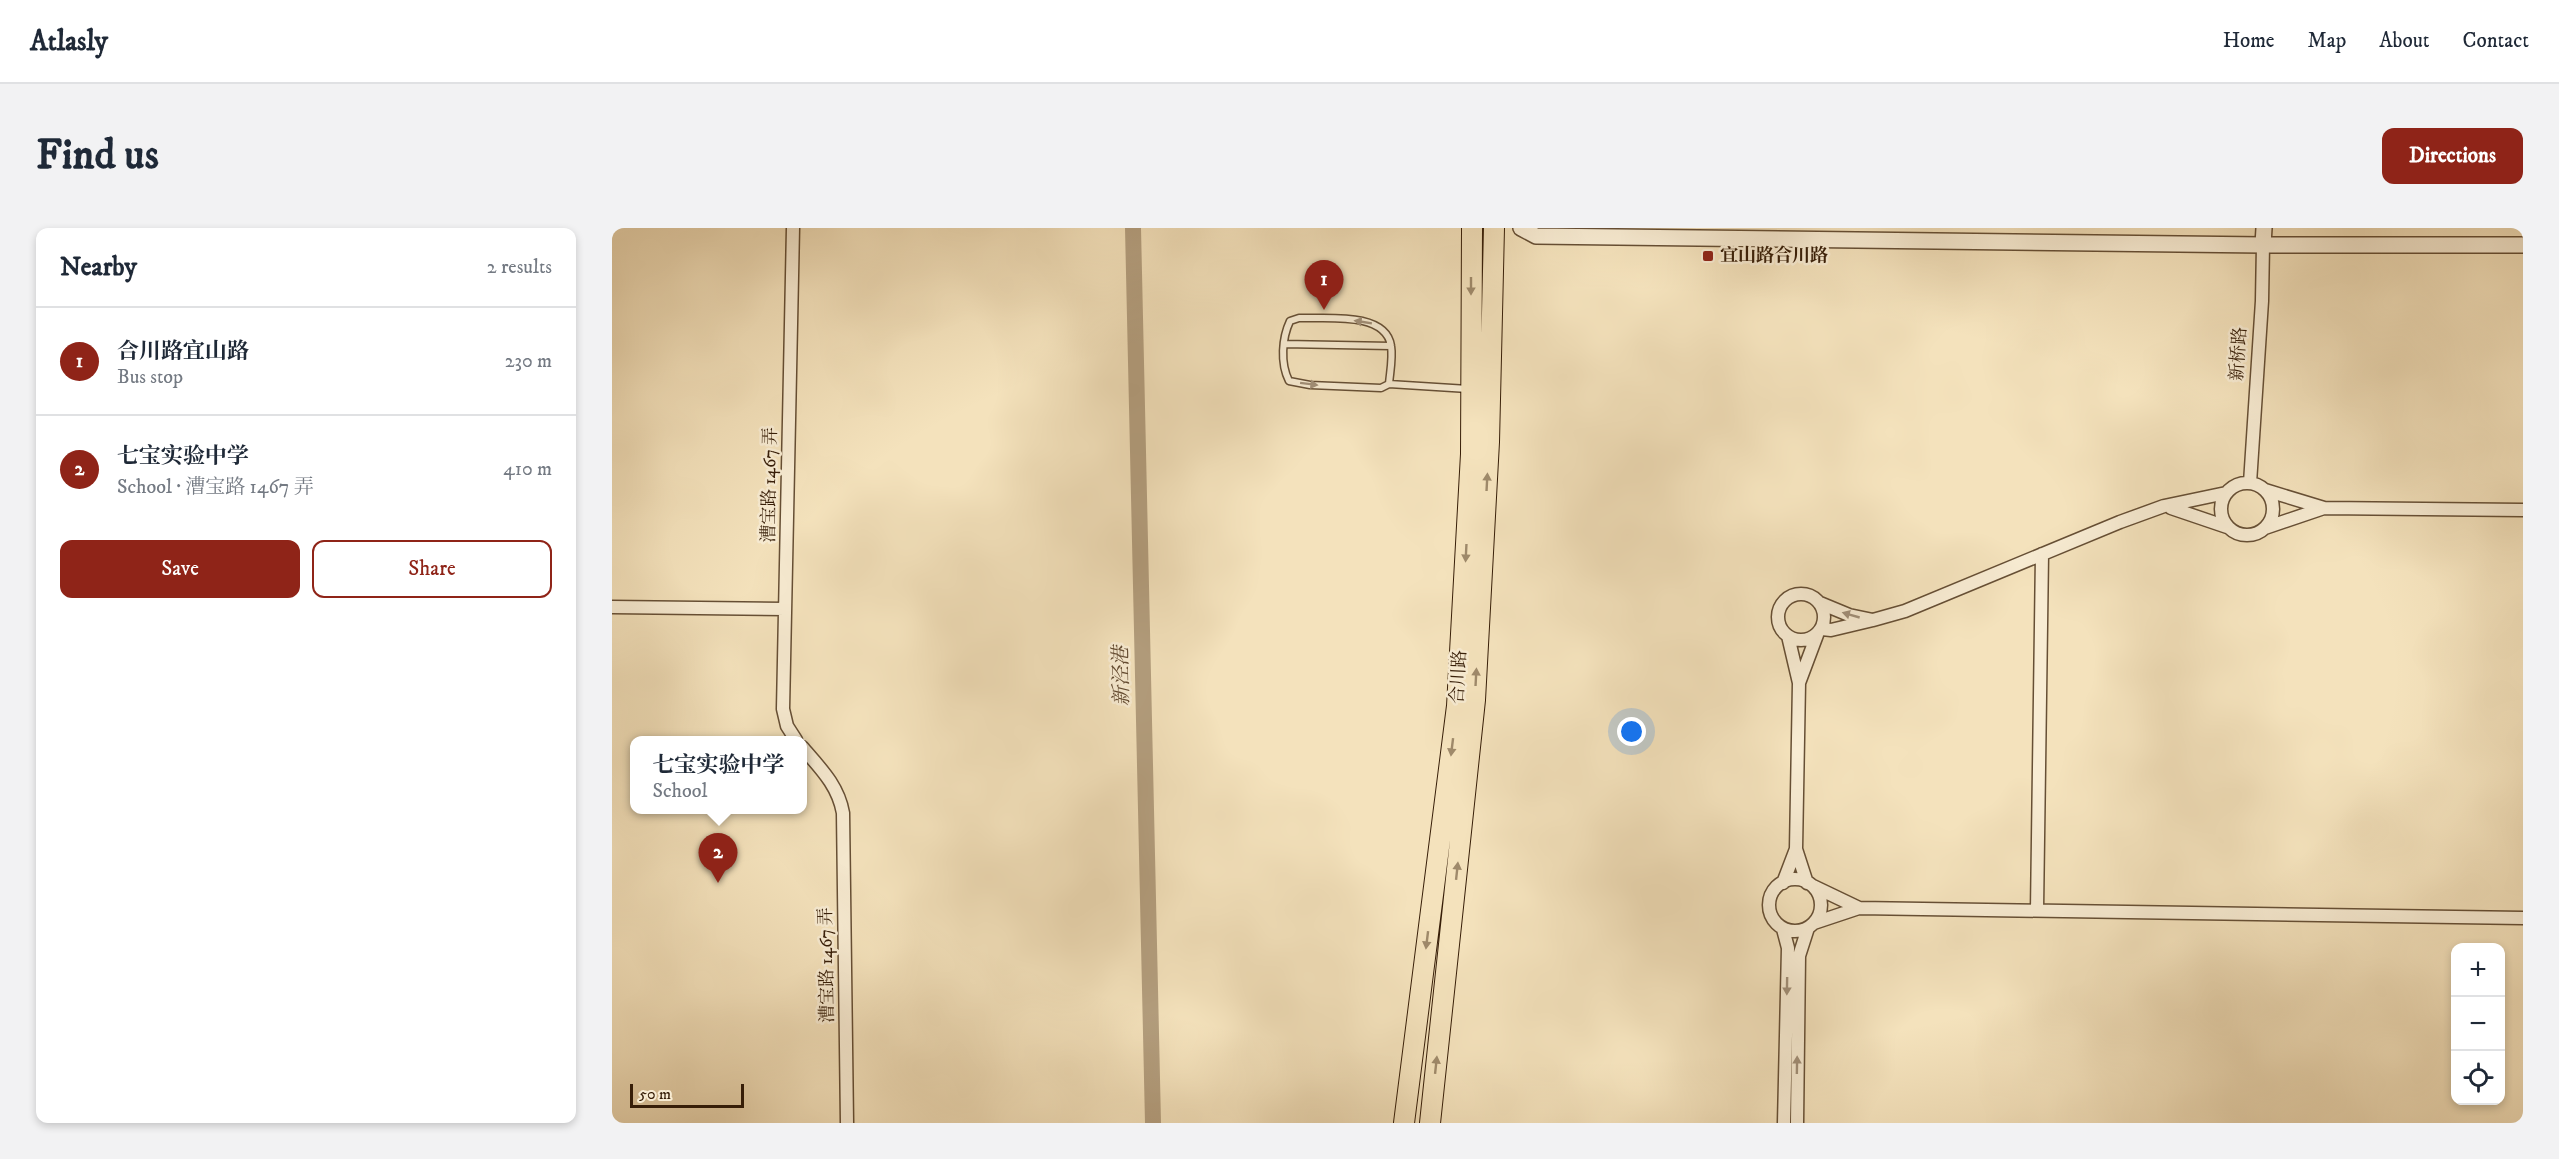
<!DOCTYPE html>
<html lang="en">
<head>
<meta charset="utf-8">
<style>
	:root { --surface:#fff; --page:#f2f2f3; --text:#1f2937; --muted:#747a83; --line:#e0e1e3; --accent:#8f2418 }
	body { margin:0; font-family:"IM FELL DW Pica","Noto Serif SC",serif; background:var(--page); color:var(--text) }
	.controls { position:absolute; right:18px; bottom:18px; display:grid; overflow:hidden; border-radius:12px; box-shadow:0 3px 9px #0003 }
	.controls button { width:54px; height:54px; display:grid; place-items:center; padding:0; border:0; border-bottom:2px solid var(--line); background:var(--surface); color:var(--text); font:30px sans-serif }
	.scale { position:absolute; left:18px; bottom:15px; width:114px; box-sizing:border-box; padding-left:6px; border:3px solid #371e08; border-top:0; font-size:16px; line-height:21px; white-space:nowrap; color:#371e08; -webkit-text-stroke:4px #f8ecd3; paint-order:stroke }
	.you { position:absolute; left:1020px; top:504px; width:21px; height:21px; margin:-15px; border:4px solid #fff; border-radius:50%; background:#1a73e8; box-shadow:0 0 0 9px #1a73e833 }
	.badge { display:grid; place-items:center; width:39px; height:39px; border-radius:50%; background:var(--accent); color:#fff; font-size:20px; font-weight:700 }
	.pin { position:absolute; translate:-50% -50px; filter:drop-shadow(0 2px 3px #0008) }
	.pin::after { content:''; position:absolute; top:32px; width:21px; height:18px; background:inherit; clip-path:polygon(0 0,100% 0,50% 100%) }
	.popup { position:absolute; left:18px; top:508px; width:177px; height:78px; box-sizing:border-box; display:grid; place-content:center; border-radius:12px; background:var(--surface); filter:drop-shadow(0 2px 4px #0005); font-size:20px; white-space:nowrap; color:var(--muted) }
	.popup b { font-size:22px; color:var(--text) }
	.popup::after { content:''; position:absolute; left:50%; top:100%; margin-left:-12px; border:12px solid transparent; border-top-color:var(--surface) }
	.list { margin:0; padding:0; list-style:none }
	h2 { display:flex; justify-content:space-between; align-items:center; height:78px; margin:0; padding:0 24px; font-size:26px }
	h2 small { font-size:20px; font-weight:400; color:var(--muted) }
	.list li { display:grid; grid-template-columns:39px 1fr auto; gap:18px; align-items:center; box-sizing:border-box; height:108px; padding:0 24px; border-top:2px solid var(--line) }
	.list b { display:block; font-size:22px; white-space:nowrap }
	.list p { margin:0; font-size:20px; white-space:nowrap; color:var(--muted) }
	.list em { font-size:20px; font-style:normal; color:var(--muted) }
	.actions { display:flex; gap:12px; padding:18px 24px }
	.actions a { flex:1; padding:14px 0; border:2px solid var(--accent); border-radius:12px; text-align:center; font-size:21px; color:var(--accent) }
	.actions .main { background:var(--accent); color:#fff }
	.icon { flex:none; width:33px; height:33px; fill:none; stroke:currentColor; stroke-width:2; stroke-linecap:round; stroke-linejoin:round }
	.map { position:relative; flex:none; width:1911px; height:895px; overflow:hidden; border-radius:12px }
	header { display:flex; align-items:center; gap:36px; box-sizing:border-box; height:84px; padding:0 30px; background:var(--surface); border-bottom:2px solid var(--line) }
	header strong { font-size:28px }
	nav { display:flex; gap:33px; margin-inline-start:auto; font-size:21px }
	.intro { display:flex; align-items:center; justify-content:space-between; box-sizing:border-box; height:144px; padding:0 36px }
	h1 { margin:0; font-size:42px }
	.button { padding:15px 27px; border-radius:12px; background:var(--accent); color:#fff; font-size:21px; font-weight:700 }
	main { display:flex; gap:36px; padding:0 36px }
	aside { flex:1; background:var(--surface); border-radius:12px; box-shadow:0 3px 9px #0003 }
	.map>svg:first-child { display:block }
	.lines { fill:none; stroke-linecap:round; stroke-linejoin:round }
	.canal { stroke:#b49f7f; stroke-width:16 }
	.service-casing { stroke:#664f35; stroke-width:9 }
	.minor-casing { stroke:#664f35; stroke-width:15 }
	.tertiary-casing { stroke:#664f35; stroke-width:18 }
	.primary-casing { stroke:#371e08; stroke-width:22 }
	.service { stroke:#f8ecd3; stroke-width:6 }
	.minor { stroke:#f8ecd3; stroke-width:12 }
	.tertiary { stroke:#f8ecd3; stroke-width:15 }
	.primary { stroke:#f4e2bc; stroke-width:20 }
	.oneway { fill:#9f8a6b }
	.oneway2 { fill:#a18f78 }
	.poi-dot { fill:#8f2418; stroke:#f8ecd3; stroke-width:2 }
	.labels { text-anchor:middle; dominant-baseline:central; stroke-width:5; stroke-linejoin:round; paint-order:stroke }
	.poi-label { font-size:18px; font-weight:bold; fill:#371e08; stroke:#f8ecd3; text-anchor:start }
	.street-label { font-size:18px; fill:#371e08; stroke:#f8ecd3 }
	.water-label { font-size:20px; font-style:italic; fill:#634b32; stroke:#f8ecd3 }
</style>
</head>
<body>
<header>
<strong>Atlasly</strong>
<nav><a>Home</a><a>Map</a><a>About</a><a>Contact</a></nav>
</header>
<div class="intro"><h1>Find us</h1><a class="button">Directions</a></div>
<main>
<aside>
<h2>Nearby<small>2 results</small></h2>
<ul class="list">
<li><span class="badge">1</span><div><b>合川路宜山路</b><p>Bus stop</p></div><em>230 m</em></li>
<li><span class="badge">2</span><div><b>七宝实验中学</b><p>School · 漕宝路 1467 弄</p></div><em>410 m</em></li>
</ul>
<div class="actions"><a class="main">Save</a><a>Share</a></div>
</aside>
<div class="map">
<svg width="1911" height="895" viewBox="0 0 1911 895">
	<rect width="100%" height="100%" fill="#f4e2bc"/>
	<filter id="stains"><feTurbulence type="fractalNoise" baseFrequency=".00333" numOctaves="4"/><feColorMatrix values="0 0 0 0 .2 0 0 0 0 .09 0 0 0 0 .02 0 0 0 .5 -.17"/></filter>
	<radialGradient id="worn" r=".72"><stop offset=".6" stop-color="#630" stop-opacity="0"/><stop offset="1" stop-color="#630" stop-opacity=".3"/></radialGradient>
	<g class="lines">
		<path class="canal" d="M521,0l20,895"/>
		<g class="service-casing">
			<path id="service" d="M672,116l107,2
				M777,156c1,-12 4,-26 2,-38 -5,-35 -66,-27 -92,-28l-9,3c-8,17 -10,42 -1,60l21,4 71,3 8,-4 79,5"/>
		</g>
		<g class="minor-casing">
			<path id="minor" d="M181,0l-10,481 4,17 9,14
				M1609 281a26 26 0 1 1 52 0a26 26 0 1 1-52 0Z
				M1638,255l12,-182 1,-56
				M1559,280l56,19
				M1712,280l199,2
				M1653,300l59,-20 -59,-18
				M1166 389a23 23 0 1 1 46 0a23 23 0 1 1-46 0Z
				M1208,375l29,12 24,5 -42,10 -9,-1
				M0,379l173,2
				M1261,392l32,-9 215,-89 44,-16 62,-13
				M1176,408l11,47 18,-48
				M190,519c18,21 36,38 41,66l4,310
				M1184,621l3,-166
				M1157 677a26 26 0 1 1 52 0a26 26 0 1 1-52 0Z
				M1171,655l13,-34 11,34
				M1201,658l46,22 -45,15
				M1247,680l664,10
				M1425,682l5,-356
				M1171,701l5,19 -4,175
				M1185,895l2,-167 9,-28"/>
		</g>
		<g class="tertiary-casing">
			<path id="tertiary" d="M909,0l15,8 727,9h260
				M1651,17l1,-17"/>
		</g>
		<g class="primary-casing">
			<path id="primary" d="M792,895l53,-417 14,-252 1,-226
				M818,895l45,-423 14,-258 5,-214"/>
		</g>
		<use href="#service" class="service"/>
		<use href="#minor" class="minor"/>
		<use href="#tertiary" class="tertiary"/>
		<use href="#primary" class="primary"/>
	</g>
	<defs><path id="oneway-solid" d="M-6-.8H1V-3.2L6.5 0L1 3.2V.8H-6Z" transform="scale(1.5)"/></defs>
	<g class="oneway">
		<use href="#oneway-solid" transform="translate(859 58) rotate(90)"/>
		<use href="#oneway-solid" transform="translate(875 254) rotate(-87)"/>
		<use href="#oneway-solid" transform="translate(854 325) rotate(93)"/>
		<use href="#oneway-solid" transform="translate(864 449) rotate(-87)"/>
		<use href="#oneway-solid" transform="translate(840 519) rotate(97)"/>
		<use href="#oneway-solid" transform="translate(845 643) rotate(-84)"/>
		<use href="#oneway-solid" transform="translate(815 712) rotate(97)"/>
		<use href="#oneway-solid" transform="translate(824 837) rotate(-84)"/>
	</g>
	<g class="oneway2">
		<use href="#oneway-solid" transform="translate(751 94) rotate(-171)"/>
		<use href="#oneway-solid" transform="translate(697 156) rotate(7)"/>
		<use href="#oneway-solid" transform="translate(1239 387) rotate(-164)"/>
		<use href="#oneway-solid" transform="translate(1175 758) rotate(91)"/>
		<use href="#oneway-solid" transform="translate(1185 837) rotate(-89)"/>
	</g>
	<rect class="poi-dot" x="1090" y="22" width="12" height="12" rx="3"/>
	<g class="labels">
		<g class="poi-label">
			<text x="1108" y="28">宜山路合川路</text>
		</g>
		<g class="street-label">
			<text transform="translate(1627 126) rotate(-86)">新桥路</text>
			<text transform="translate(158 257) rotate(-89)">漕宝路 1467 弄</text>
			<text transform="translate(847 449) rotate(-87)">合川路</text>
			<text transform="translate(215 737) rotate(-91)">漕宝路 1467 弄</text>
		</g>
		<g class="water-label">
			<text transform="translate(510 448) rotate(-91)">新泾港</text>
		</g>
	</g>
	<rect width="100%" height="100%" filter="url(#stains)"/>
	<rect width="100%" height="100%" fill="url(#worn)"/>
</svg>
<div class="controls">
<button>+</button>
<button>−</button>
<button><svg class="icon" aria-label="locate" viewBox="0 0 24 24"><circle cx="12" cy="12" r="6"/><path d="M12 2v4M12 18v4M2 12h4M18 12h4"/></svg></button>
</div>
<div class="scale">50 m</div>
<div class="you"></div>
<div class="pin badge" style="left:712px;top:82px">1</div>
<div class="pin badge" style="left:106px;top:655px">2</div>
<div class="popup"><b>七宝实验中学</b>School</div>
</div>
</main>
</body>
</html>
